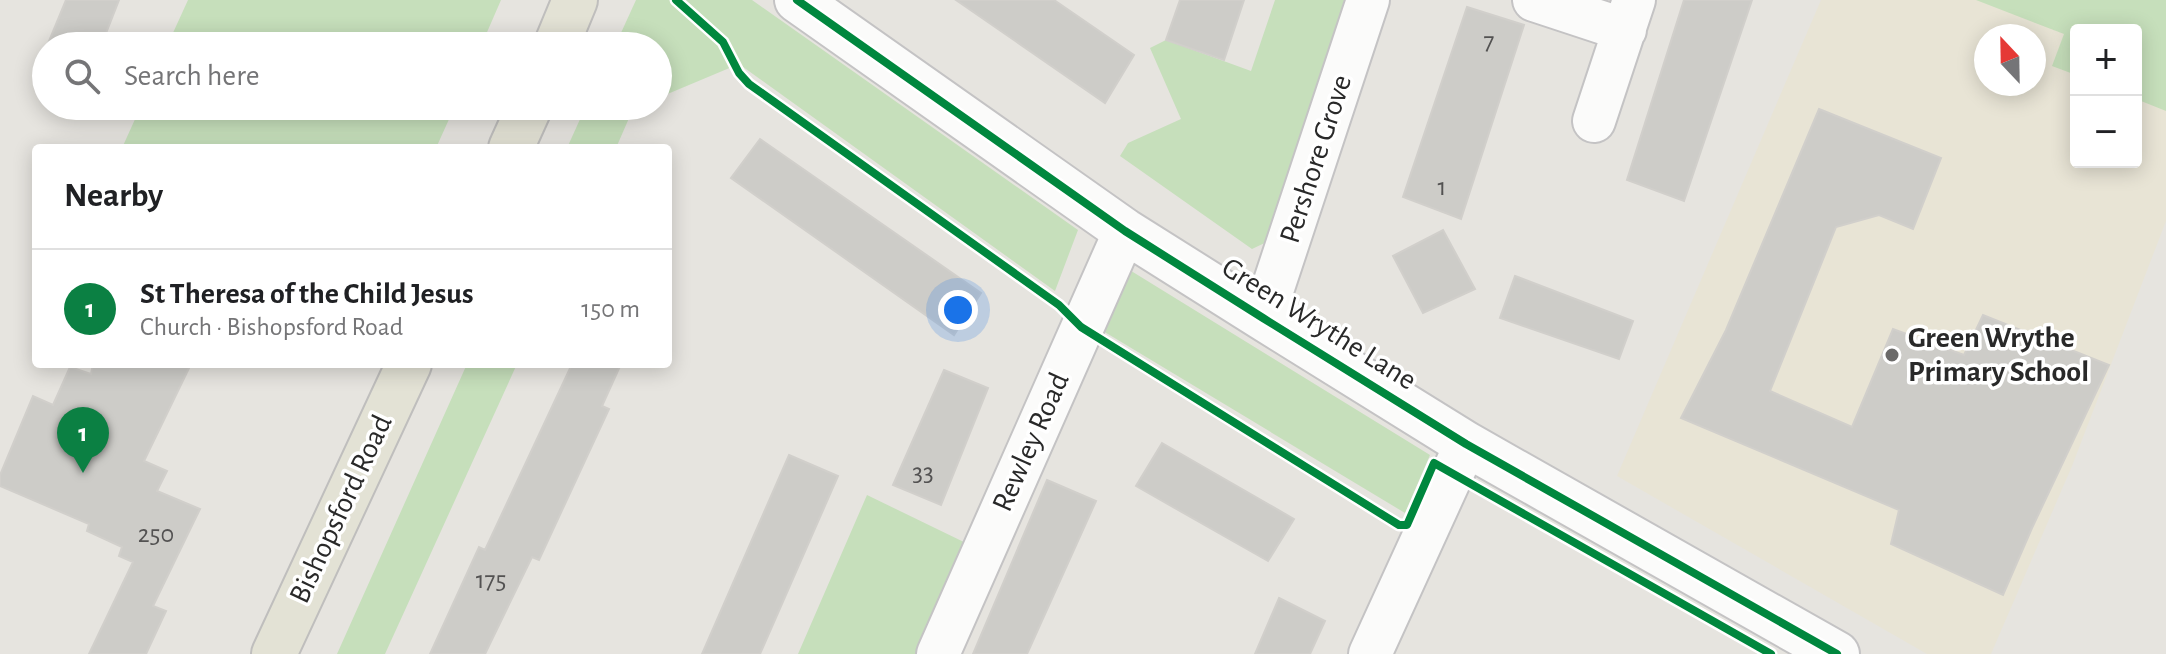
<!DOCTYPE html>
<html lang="en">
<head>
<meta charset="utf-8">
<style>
	:root { --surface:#fff; --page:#f6f6f6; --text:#202124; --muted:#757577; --line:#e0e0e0; --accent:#0b8043 }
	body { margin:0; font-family:"Alegreya Sans",sans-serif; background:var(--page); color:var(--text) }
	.controls { position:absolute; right:24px; top:24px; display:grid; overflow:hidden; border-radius:8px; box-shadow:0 4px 20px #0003 }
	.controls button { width:72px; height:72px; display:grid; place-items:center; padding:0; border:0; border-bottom:2px solid var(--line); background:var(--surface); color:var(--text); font:40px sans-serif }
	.compass { position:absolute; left:1974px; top:24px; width:72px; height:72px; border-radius:50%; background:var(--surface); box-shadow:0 4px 20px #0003; rotate:338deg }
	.you { position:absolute; left:958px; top:310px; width:28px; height:28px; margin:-20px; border:6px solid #fff; border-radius:50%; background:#1a73e8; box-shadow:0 0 0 12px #1a73e833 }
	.badge { display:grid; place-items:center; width:52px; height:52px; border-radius:50%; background:var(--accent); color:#fff; font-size:26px; font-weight:700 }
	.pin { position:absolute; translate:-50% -66px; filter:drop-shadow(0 2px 4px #0008) }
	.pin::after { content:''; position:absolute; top:42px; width:28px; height:24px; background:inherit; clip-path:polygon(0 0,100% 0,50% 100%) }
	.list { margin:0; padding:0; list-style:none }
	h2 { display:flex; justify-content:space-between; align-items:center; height:104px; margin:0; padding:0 32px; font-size:34px }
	h2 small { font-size:26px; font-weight:400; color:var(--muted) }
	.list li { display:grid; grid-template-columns:52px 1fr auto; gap:24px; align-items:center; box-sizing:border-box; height:120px; padding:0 32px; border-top:2px solid var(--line) }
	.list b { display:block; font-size:30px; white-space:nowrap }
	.list p { margin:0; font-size:26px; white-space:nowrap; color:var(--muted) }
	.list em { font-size:26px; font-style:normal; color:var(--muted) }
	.icon { flex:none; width:44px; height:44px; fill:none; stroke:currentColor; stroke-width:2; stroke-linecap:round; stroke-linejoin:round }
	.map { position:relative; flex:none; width:2166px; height:654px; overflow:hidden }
	.search { position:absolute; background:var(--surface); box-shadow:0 4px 20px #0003; left:32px; top:32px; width:640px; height:88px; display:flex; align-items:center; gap:20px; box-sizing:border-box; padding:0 28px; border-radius:44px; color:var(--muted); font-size:30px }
	.panel { position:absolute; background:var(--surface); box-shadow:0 4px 20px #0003; left:32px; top:144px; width:640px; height:224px; border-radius:8px }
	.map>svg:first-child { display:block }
	.education { fill:#e8e4d5; fill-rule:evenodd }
	.green { fill:#c6dfbb }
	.building { fill:#cdccc8; stroke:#d1cfcb; stroke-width:2 }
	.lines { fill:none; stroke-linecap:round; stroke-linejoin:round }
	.minor-casing { stroke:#c4c3c4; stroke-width:46 }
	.tertiary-casing { stroke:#c4c3c4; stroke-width:48 }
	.primary-casing { stroke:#bfbebd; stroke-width:48 }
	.minor { stroke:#fbfbfa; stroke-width:42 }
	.tertiary { stroke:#fbfbfa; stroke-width:44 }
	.primary { stroke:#e3e2d5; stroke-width:44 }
	.cycleway-casing { stroke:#fff; stroke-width:13 }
	.cycleway { stroke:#00873e; stroke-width:8 }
	.poi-dot { fill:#6b6a69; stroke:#fff; stroke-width:3 }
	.labels { text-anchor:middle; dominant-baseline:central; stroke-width:7; stroke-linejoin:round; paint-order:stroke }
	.number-label { font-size:26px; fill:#535252 }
	.street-label { font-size:30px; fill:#292929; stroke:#fff }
	.poi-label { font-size:30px; font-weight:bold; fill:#292929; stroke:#fff; text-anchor:start }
</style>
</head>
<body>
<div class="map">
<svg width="2166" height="654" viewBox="0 0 2166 654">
	<rect width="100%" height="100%" fill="#e6e4df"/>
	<path class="education" d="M1821,0h345v221l-94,245 -81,188h-64l-310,-178zM2076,30h60v132h-60zM1986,36h48v48h-48z"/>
	<path class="green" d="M188,0h313l-20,46h-314z
		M636,0h116l326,230 -23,61 -316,-227 -81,34v-52h-43z
		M1275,0h78l-80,239 -21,10 -132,-93 8,-13 53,-24 -31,-71 16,-8 85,31z
		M1976,0h190v111l-30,-12v-69h-60v45l-24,-9 12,-32z
		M141,106h314l-19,42h-314z
		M586,106h54l-7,3 -17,39h-49z
		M1128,269l302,186 -25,58 -312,-188z
		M467,364h50l-132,290h-48z
		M867,495l103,50 -47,109h-125z"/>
	<path class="building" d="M66,0h53l-18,46h-54z
		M956,0h98l80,55 -29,48z
		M1180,0h64l-20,60 -58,-20z
		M1684,0h68l-68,201 -57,-21z
		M1467,7l57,18 -63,194 -58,-22z
		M1819,109l122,49 -28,71 -34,-14 -43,12 -66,164 82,36 41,-98 71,26 19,-40 126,50 -77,163 -29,67 -112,-51 8,-34 -218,-92 45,-88z
		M760,139l221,154 -27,42 -223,-157z
		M1443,230l32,59 -52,24 -30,-57z
		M1515,276l118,45 -14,38 -119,-41z
		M93,364h98l-47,97 23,10 -10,20 43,18 -47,97 13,5 -20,43h-57l44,-92 -14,-6 3,-9 -35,-16 2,-7 -89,-38v-11l33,-79 20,9 17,-38 21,7z
		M572,364h49l-19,42 7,3 -70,151 -7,-3 -47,97h-55l49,-107 6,3z
		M944,370l44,18 -47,117 -48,-20z
		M1162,443l132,76 -26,42 -132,-75z
		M789,455l49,21 -78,178h-58z
		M1047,480l49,21 -69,153h-54z
		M1279,598l46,23 -15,33h-55z"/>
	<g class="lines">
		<g class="minor-casing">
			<path id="minor" d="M1534,0l91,30
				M1594,121l40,-121
				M1263,318l105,-318
				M938,654l187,-423
				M1370,654l96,-210"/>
		</g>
		<g class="tertiary-casing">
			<path id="tertiary" d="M797,0l328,231 138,87 203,126 371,210"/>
		</g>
		<g class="primary-casing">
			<path id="primary" d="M556,46l19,-46
				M511,148l19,-42
				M274,654l135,-290"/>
		</g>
		<use href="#minor" class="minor"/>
		<use href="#tertiary" class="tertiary"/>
		<use href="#primary" class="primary"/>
		<g class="cycleway-casing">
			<path id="cycleway" d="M676,0l47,42 16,31 10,11 310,221 22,22 318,198h8l27,-62 337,191
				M797,0l328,231 138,87 203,126 371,210"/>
		</g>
		<use href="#cycleway" class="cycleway"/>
	</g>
	<circle class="poi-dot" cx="1892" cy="355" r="8"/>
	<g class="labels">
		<g class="number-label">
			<text x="1489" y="41">7</text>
			<text x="1442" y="187">1</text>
			<text x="923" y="473">33</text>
			<text x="156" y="534">250</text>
			<text x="491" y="580">175</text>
		</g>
		<g class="street-label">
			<text transform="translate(1316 159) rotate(-72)">Pershore Grove</text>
			<text transform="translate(1319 324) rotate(32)">Green Wrythe Lane</text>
			<text transform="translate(1031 442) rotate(-66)">Rewley Road</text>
			<text transform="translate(341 509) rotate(-65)">Bishopsford Road</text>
		</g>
		<g class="poi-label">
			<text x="1908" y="338">Green Wrythe<tspan x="1908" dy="34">Primary School</tspan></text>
		</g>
	</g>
</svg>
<div class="controls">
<button>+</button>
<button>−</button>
</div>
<svg class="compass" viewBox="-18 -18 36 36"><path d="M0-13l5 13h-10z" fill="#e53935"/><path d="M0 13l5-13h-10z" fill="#757577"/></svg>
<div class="you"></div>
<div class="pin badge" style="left:83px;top:473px">1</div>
<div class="search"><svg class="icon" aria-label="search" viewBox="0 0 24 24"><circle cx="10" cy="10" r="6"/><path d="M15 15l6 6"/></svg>Search here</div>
<section class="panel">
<h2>Nearby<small></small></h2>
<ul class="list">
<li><span class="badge">1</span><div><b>St Theresa of the Child Jesus</b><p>Church · Bishopsford Road</p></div><em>150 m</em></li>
</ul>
</section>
</div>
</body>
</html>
